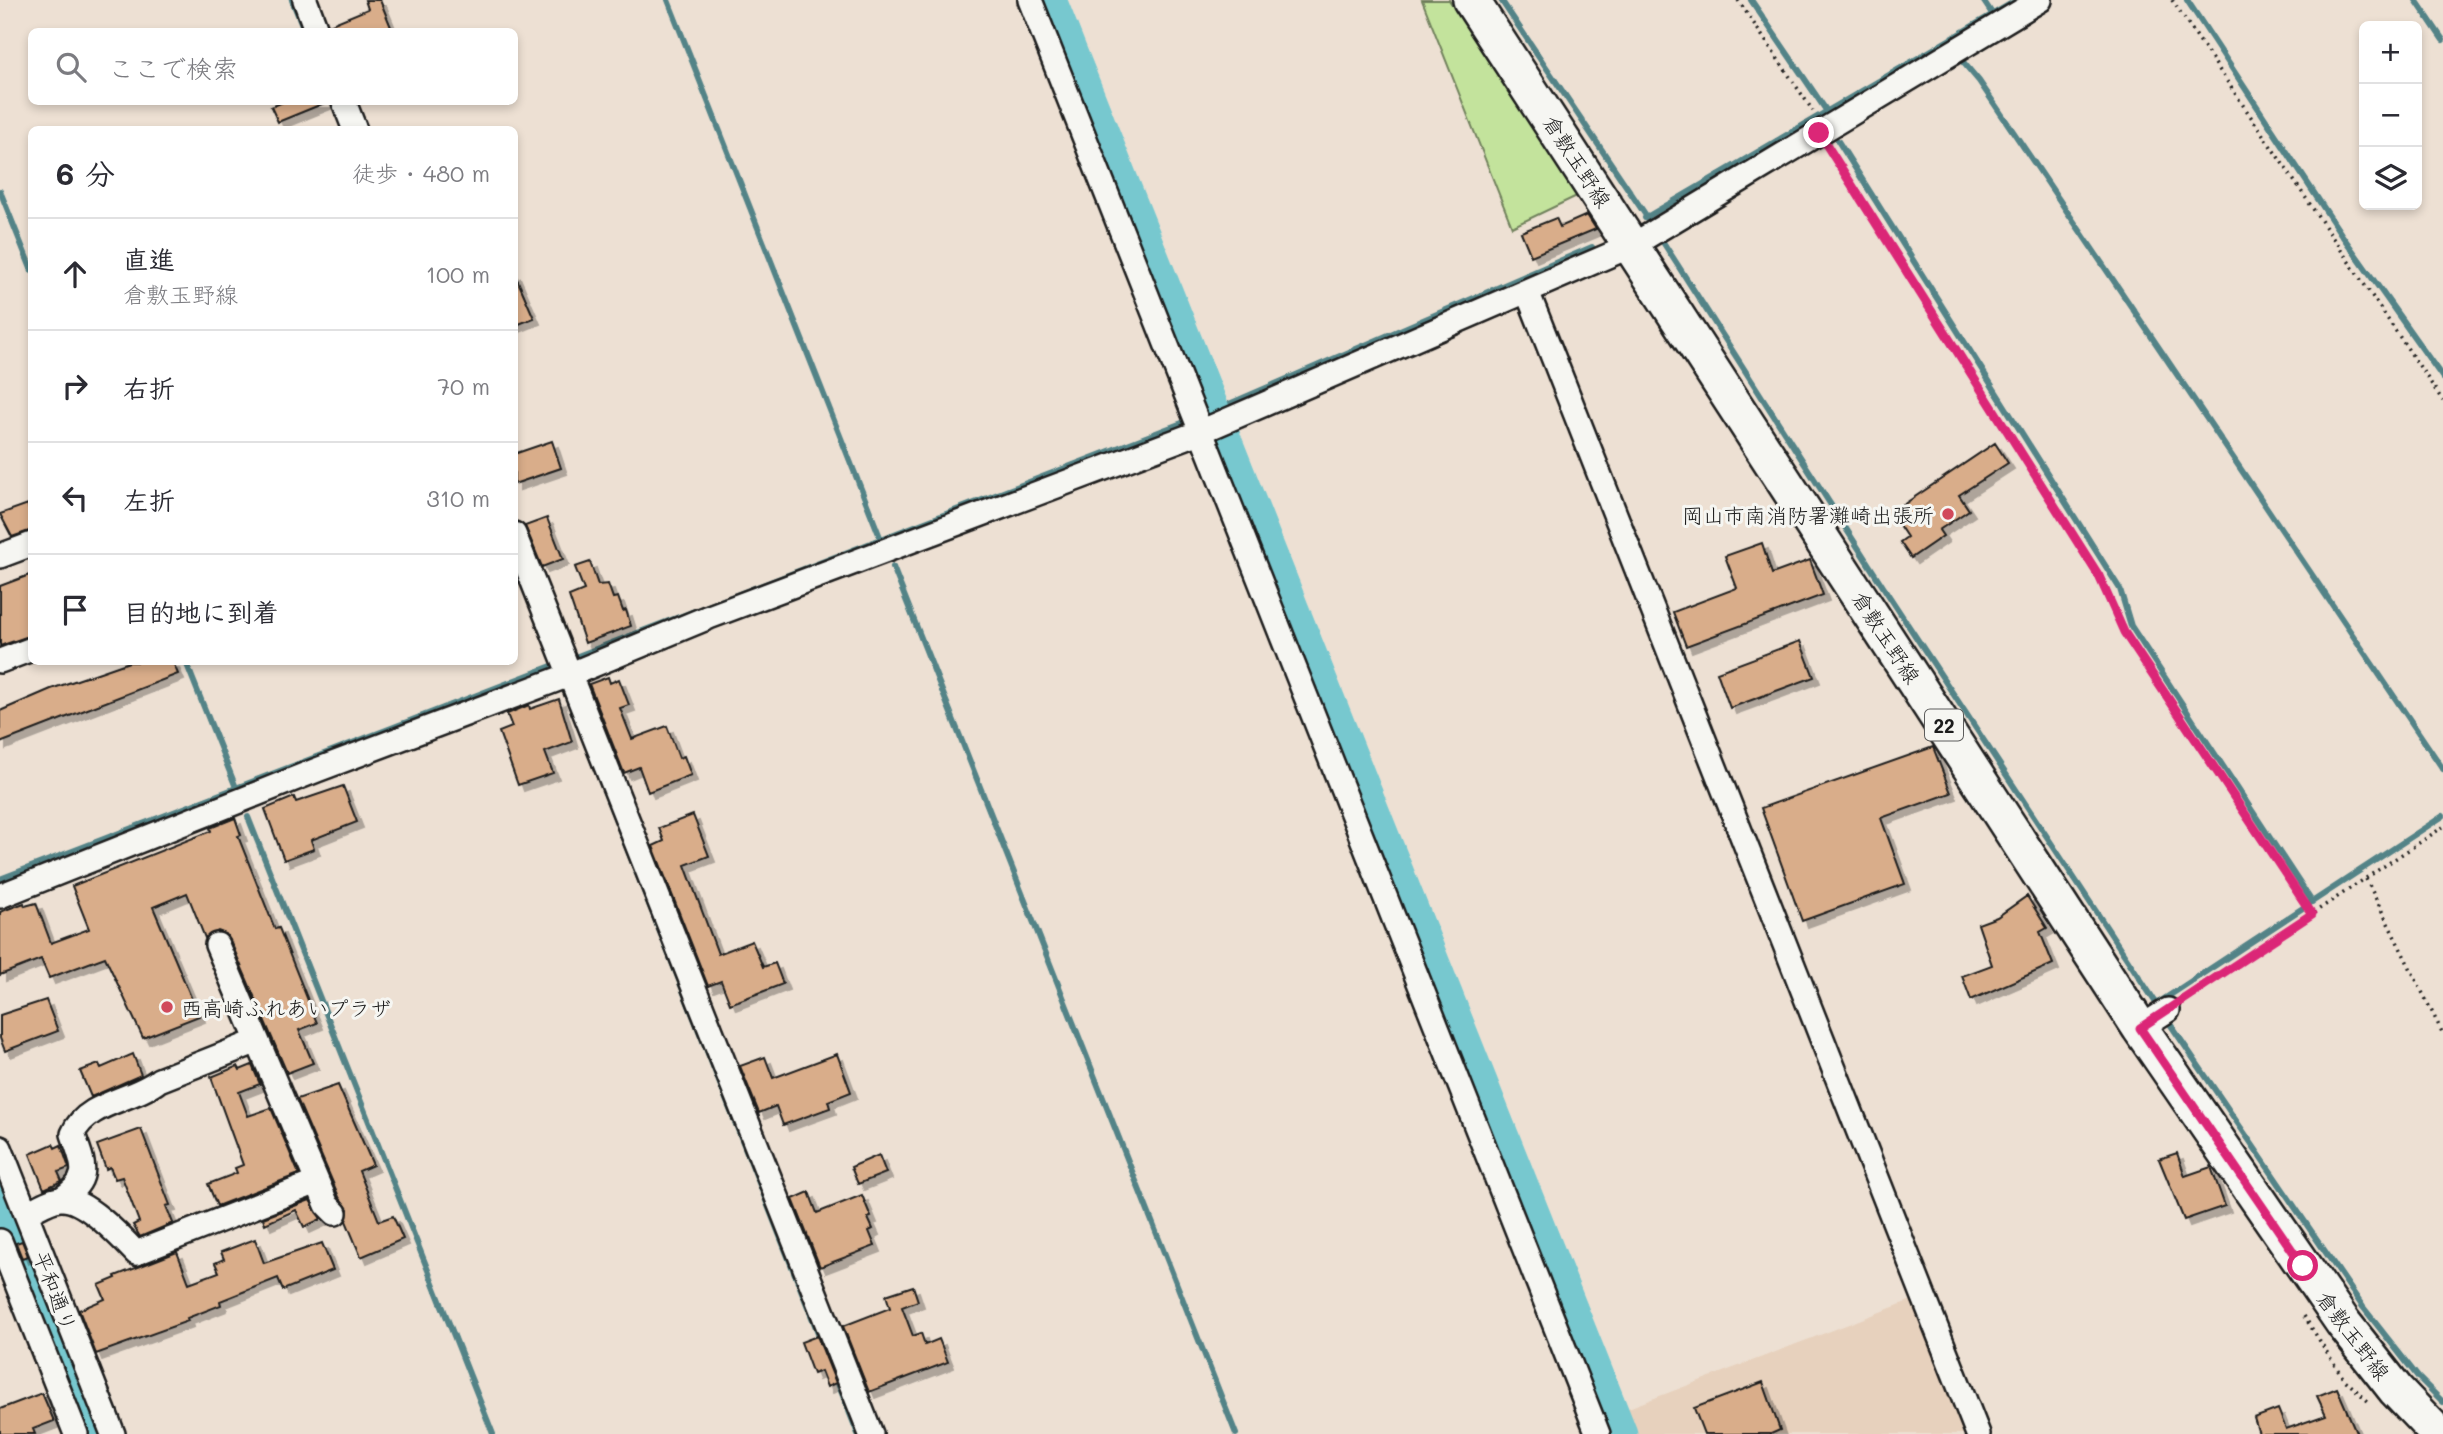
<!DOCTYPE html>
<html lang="ja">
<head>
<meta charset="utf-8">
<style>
	:root { --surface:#fff; --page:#f2f2f3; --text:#2b2b33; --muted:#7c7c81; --line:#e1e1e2 }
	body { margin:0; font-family:Mali,"Klee One",sans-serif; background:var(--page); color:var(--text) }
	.controls { position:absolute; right:21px; top:21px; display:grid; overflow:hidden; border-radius:10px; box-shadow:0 4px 10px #0003 }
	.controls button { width:63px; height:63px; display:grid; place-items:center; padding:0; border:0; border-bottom:2px solid var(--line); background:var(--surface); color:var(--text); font:35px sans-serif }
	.stop { position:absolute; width:21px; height:21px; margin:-16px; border:5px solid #db2777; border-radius:50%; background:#fff }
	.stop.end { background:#db2777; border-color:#fff; box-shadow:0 2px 7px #0008 }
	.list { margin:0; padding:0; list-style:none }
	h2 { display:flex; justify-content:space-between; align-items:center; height:91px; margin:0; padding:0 28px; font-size:30px }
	h2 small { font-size:23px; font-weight:400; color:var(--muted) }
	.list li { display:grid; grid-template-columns:46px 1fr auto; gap:21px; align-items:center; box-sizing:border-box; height:112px; padding:0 28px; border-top:2px solid var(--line) }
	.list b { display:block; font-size:26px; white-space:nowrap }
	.list p { margin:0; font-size:23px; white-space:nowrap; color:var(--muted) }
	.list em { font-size:23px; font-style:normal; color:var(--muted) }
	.icon { flex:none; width:38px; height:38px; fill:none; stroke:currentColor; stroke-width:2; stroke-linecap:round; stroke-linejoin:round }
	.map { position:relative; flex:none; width:2443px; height:1434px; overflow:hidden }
	.search { position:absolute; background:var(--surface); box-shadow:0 4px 10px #0003; left:28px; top:28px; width:490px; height:77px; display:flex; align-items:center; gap:18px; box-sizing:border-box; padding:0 24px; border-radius:10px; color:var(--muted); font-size:26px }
	.panel { position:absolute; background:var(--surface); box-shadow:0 4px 10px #0003; left:28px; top:126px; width:490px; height:539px; border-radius:10px }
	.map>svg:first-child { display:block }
	.built { fill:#e7d1bd }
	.green { fill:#c3e39c; stroke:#70805c; stroke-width:2 }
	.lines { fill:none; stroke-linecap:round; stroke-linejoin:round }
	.stream { stroke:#538387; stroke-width:6 }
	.river { stroke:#77c8cf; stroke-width:35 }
	.building { fill:#d9ad8a; stroke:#1c1c1c; stroke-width:2; filter:url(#shadow) }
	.street-casing { stroke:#1c1c1c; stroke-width:28 }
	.primary-casing { stroke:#1c1c1c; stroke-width:40 }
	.path { stroke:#1c1c1c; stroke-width:3.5; stroke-dasharray:2 5; stroke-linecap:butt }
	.street { stroke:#f6f6f2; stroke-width:23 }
	.primary { stroke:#f6f6f2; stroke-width:35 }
	.route { stroke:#db2777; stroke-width:9 }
	.poi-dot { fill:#d1495b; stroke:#f6f6f2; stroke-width:2.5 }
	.labels { text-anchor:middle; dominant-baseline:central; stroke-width:6; stroke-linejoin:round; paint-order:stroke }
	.shield { fill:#f6f6f2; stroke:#5d5d5c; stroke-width:2 }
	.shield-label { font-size:19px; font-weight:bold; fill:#1c1c1c }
	.street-label { font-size:21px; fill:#1c1c1c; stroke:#f6f6f2 }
	.poi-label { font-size:21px; fill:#1c1c1c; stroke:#f6f6f2; text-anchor:end }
</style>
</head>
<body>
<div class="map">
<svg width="2443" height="1434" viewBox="0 0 2443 1434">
	<defs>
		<filter id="shadow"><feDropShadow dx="6" dy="6" stdDeviation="0" flood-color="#0004"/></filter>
	</defs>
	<rect width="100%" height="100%" fill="#ede0d3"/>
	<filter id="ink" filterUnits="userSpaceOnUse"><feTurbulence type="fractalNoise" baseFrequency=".0143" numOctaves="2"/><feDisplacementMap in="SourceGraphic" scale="14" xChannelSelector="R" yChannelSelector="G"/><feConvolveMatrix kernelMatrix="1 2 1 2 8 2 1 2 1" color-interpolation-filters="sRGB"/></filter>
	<g filter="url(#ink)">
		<path class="built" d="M1917,1298l54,136h-338l-10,-24z"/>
		<path class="green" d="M1422,0h27l132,194 -69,33z"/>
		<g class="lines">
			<path class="stream" d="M292,0l13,32
				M668,0l214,542
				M1501,0l146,217 242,379 271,413
				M1751,0l77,113
				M1983,0l10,15
				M2187,0l154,234 102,144
				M2416,0l27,40
				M1963,62l16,19 464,688
				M1838,141l282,448 11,37 181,276
				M0,191l32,80
				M1645,218l372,-218
				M893,567l343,867
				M186,662l49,123
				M565,691l293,743
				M248,817l245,617
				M0,879l1213,-468 379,-164
				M2158,1003l285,-187
				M2166,1018l197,289 55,70 25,25"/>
			<path class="river" d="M1049,0l571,1434
				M0,1194l95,240"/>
		</g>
		<path class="building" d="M365,0h15l13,32h-62l-2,-7 39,-16z
			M283,102h44l-49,20 -7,-15z
			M1587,215l9,14 -65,27 -10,-24 35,-14 4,9z
			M514,272l20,46 -20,8z
			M552,441l9,27 -47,16v-30z
			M1995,443l13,20 -49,32 10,15 -30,20 4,6 -32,22 -11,-16 7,-5 -16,-24z
			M28,504l4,26 -20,7 -12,-23z
			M547,518l16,41 -21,8 -17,-41z
			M1762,543l10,31 38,-14 13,35 -137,51 -13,-34 64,-24 -12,-32z
			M590,562l8,23 10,-1 5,14 5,-1 5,14 3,-1 5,16 -46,17 -16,-47 15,-6 -9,-23z
			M32,574v61l-32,11v-60z
			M1800,641l14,36 -84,31 -13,-36z
			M129,662h44l5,12 -178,69v-32l51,-22z
			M608,677l2,6 9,-4 10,26 -9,3 12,31 35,-13 12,32 5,-2 7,19 -43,17 -9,-25 -15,6 -35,-89z
			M559,699l13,43 -27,10 8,21 -35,12 -19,-53 13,-5 -5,-13 22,-9 1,4z
			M1933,747l18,46 -70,25 24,66 -103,37 -41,-113z
			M343,786l14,36 -46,18 3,9 -30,11 -19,-51 29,-12 2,5z
			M693,815l16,41 -24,9 33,89 34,-13 11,26 12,-4 8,21 -53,20 -9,-23 -13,5 -55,-140 11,-5 -5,-13z
			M235,818l6,17 -3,1 37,93 4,-1 38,95 -18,7 14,33 -26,10 -57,-133 -4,-6 -8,-3 -13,7 -18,-45 -34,14 46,109 -56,22 -38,-81 -56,21 -8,-19 -41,16v-63l24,-9 1,3 11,-3 15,40 38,-14 -17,-43 139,-55 -1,-3z
			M2027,896l20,32 -7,4 13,32 -82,36 -9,-24 30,-11 -14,-41 19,-7z
			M46,1000l12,31 -53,20 -5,-13v-23z
			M133,1054l8,21 -50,22 -11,-26 19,-7 2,4z
			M837,1054l14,38 -23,9 2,7 -47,17 -7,-19 -17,7 -19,-47 25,-9 8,21z
			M252,1065l8,19 -21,8 9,24 23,-8 28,66 -82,32 -9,-22 29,-11 -2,-5 8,-3 -32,-88 27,-11 2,4z
			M338,1085l35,80 -14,6 20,50 14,-5 10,23 -42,18 -15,-36 2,-12 -9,-12 -42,-98z
			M141,1129l29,76 -4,1 7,17 -33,14 -7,-12 6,-3 -17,-45 -7,2 -5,-12 -4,2 -9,-24z
			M53,1144l2,4 6,-3 8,23 -11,4 4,9 -18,8 -14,-35z
			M2177,1153l8,23 26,-9 14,39 -41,14 -25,-61z
			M879,1155l7,18 -28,11 -7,-17z
			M809,1192l8,21 45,-18 9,22 -3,1 5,11 -4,2 6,15 -55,21 -27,-68z
			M310,1200l11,19 -17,8 -8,-17 -31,14 -2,-6z
			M255,1239l9,24 58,-20 11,27 -50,20 -5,-12 -58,23 1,4 -34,13 1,3 -92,33 -17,-44 26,-11 -6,-14 17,-7 -1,-2 62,-24 12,31 30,-11 -4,-9 9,-4 -3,-7z
			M22,1241l6,15 -6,2 -6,-15z
			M913,1286l5,15 -16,6 11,29 8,-3 4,12 14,-6 9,23 -79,30 -26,-66 47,-18 -4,-13z
			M817,1336l19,47 -9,4 -6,-16 -8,3 -12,-32z
			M1763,1382l17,48 -9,4h-67l-10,-26z
			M2337,1388l20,46h-98l-5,-16 24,-9 8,20 40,-14 -9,-19z
			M42,1393l12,28 -21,8 2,5h-35v-25z"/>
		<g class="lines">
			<g class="street-casing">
				<path id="street" d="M305,0l12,32
					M1030,0l568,1434
					M344,102l11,28
					M1527,291l451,1143
					M514,534l357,900
					M0,556l32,-12
					M0,661l32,-12
					M0,896l317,-126 247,-93 145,-60 491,-185 433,-187 407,-245
					M217,945l110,260 8,8
					M2140,1028l28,-18
					M0,1148l113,286
					M61,1199c32,-21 22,-35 12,-65 13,-32 62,-34 86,-54l96,-38
					M26,1213c10,-4 25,-14 35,-14 23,-1 60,38 75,54l181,-71
					M0,1241l76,193"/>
			</g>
			<g class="primary-casing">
				<path id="primary" d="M1471,0l669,1028 204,296 52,66 42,44"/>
			</g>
			<path class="path" d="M1738,0l75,111
				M2172,0l271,401
				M1830,150l269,426 25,56 188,282
				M2366,879l77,155
				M2185,998l258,-171
				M2304,1316l40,63 27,25"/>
			<use href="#street" class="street"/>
			<use href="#primary" class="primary"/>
		</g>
	</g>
	<g class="lines" filter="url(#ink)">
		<path class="route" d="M1819,133l280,443 25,56 188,282 -172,114 163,238"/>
	</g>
	<g class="poi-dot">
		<circle cx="1948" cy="514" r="7"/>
		<circle cx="167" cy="1007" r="7"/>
	</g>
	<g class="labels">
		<rect class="shield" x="1925" y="709.5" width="38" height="31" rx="5"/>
		<g class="shield-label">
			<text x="1944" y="725">22</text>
		</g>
		<g class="street-label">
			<text transform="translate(1578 161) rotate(57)">倉敷玉野線</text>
			<text transform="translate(1887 637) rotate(57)">倉敷玉野線</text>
			<text transform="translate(56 1291) rotate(69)">平和通り</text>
			<text transform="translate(2354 1335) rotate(53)">倉敷玉野線</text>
		</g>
		<g class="poi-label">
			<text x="1934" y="514">岡山市南消防署灘崎出張所</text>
			<text x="181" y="1007" text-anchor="start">西高崎ふれあいプラザ</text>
		</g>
	</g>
</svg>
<div class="controls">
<button>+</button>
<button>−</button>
<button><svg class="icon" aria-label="layers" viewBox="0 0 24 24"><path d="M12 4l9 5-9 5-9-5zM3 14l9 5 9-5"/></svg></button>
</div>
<div class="stop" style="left:2303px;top:1266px"></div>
<div class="stop end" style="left:1819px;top:133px"></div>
<div class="search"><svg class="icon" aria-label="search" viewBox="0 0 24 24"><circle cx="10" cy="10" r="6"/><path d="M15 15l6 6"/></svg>ここで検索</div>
<section class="panel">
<h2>6 分<small>徒歩 · 480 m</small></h2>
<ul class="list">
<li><svg class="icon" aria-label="ahead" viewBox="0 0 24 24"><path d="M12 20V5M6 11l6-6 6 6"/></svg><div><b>直進</b><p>倉敷玉野線</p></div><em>100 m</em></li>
<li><svg class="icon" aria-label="right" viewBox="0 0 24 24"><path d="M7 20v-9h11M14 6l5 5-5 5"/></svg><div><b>右折</b></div><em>70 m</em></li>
<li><svg class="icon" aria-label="left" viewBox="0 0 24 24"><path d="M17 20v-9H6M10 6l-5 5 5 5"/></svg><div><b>左折</b></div><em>310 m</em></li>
<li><svg class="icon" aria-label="arrive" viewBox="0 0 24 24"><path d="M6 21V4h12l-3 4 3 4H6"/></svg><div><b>目的地に到着</b></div></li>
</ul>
</section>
</div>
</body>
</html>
